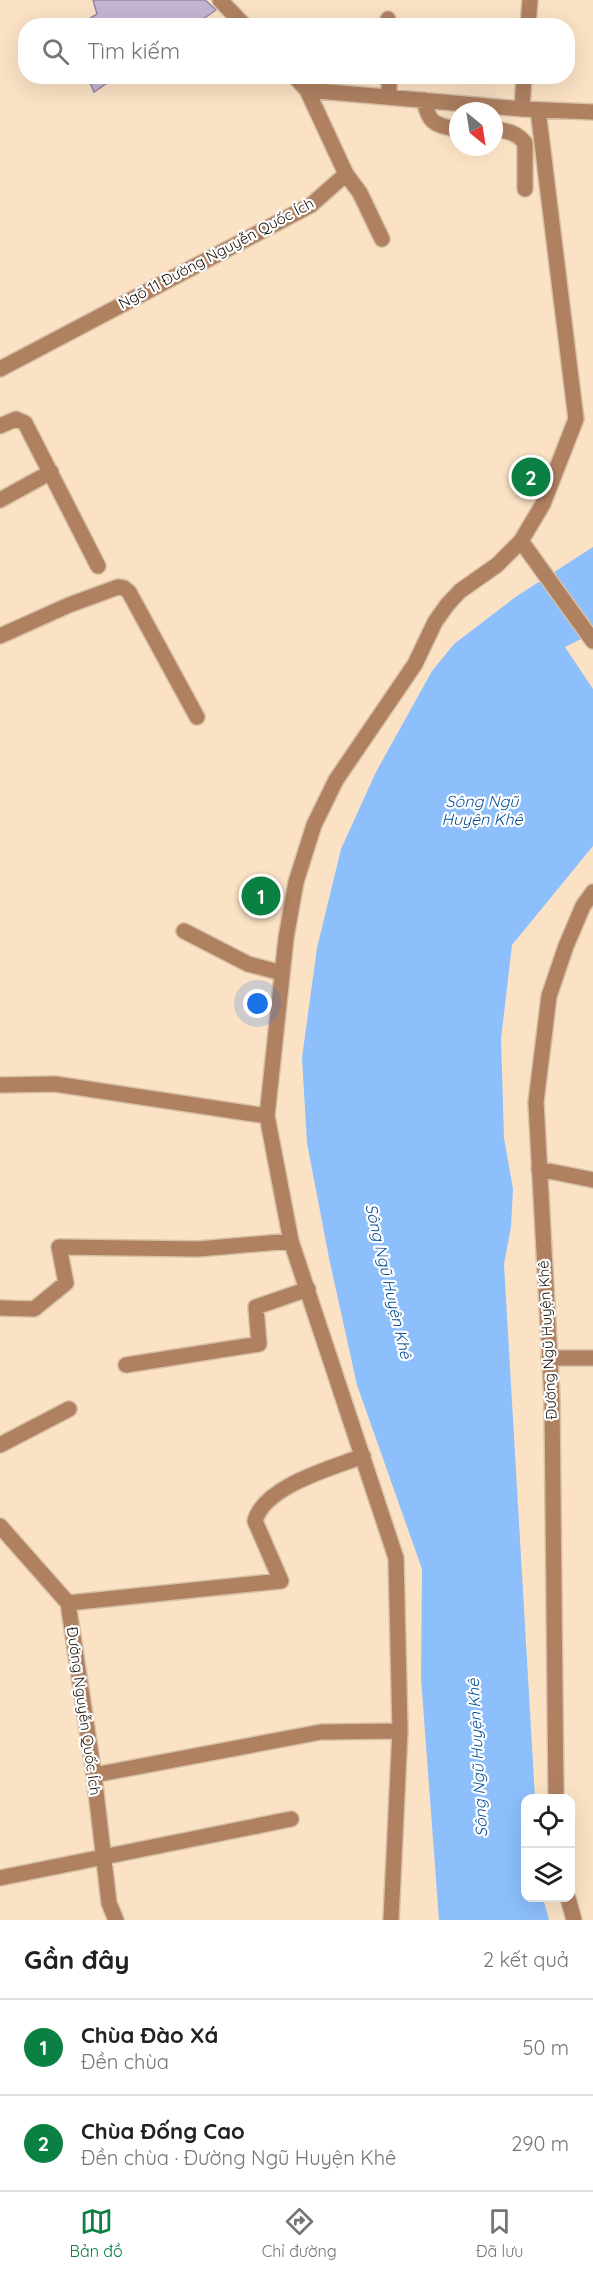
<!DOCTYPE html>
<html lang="vi">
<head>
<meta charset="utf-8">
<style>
	:root { --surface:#fff; --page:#f6f6f6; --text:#202124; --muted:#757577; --line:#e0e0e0; --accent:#0b8043 }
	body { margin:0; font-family:Quicksand,sans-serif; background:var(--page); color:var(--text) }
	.controls { position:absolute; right:18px; bottom:18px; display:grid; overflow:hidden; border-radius:12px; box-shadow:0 6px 24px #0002 }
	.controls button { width:54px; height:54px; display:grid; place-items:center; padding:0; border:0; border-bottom:2px solid var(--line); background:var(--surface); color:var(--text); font:30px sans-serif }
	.compass { position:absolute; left:449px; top:102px; width:54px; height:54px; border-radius:50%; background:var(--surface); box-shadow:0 6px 24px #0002; rotate:150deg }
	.you { position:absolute; left:258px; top:1004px; width:21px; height:21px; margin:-15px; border:4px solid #fff; border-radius:50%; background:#1a73e8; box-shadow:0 0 0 9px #1a73e833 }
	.badge { display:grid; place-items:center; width:39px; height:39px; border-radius:50%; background:var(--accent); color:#fff; font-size:20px; font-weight:700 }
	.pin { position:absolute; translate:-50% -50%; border:3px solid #fff; box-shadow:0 2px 6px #0006 }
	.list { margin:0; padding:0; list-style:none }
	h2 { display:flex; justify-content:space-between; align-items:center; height:78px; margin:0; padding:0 24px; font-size:26px }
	h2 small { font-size:20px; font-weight:400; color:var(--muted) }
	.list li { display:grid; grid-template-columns:39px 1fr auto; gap:18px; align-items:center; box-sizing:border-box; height:96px; padding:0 24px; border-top:2px solid var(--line) }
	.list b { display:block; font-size:22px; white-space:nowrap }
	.list p { margin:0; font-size:20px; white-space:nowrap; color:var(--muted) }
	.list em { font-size:20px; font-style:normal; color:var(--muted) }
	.icon { flex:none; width:33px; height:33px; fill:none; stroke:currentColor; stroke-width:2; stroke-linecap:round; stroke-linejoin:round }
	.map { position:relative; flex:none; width:593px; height:1920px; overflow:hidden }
	.search { position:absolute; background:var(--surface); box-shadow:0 6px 24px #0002; left:18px; right:18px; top:18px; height:66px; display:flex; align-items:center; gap:15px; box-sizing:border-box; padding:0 21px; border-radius:24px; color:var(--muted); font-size:22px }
	.sheet { height:270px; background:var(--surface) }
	nav { display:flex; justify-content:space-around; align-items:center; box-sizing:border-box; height:84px; border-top:2px solid var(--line); background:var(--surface); font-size:16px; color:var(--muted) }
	nav a { display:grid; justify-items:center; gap:3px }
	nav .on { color:var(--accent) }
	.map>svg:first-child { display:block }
	.water { fill:#8cbffc }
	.building { fill:#c5b5d4; stroke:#9787a4; stroke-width:1.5 }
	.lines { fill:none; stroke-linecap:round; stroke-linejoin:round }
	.minor-casing { stroke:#d7c0a6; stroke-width:18 }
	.minor { stroke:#af8161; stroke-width:15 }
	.labels { text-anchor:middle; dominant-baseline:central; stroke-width:4.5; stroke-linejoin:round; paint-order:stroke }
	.street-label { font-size:15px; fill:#180f06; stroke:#fff }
	.water-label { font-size:16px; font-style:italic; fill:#075097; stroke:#fff }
</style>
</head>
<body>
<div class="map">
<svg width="593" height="1920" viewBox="0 0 593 1920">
	<rect width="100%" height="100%" fill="#fbe2c5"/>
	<path class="water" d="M593,547v86l-28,14 28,42v157l-81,99 -11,94 3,99 9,51 -2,38 -7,37 31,534h-9v100h17l6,22h-110l-18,-242 1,-109 -65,-184 -28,-127 -22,-115 -5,-85 15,-110 24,-99 35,-77 56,-101 22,-27 63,-48z"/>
	<path class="building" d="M93,0h112l11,10 -23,16h-115l19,-12z
		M87,76h30l-23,16z"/>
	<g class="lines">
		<g class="minor-casing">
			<path id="minor" d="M220,0l25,26
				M388,19v7
				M528,26l2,-26
				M294,76l13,14 215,19 71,3
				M389,76v21
				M424,100c5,25 11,24 34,30
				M522,109l2,-33
				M494,129c13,2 22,3 31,14v46
				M346,174l14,19 22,46
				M0,369l311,-164 35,-31 -39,-84
				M0,426l16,-7 9,4 73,143
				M0,500l51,-28
				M521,541l72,100
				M0,636l69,-31 49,-18 6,1 5,4 68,125
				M184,931l64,33 34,9
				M0,1085l55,-1 212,32
				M539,1169l54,11
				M0,1308l34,1 32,-26 -7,-36 139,2 93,-8
				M549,1358h44
				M126,1365l133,-21 -3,-37 52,-18
				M0,1445l69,-36
				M0,1526l68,77 26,172 15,128 7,17
				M68,1603l213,-22 -26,-60c9,-35 77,-53 108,-65
				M94,1775l227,-43 79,-1
				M556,1798l-4,-399 -16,-297 13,-106 17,-50 17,-40 10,-14
				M0,1878l291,-59
				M568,1898l6,22
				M391,1920l9,-189 -4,-173 -105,-317 -24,-125 19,-178 10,-56 18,-57 22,-45 79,-116 20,-42 12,-17 13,-14 37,-26 24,-24 22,-37 33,-85 -38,-309"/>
		</g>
		<use href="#minor" class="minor"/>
	</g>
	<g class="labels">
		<g class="street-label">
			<text transform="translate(216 253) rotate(-28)">Ngõ 11 Đường Nguyễn Quốc Ích</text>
			<text transform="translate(547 1340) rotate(-93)">Đường Ngũ Huyện Khê</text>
			<text transform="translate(84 1711) rotate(82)">Đường Nguyễn Quốc Ích</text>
		</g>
		<g class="water-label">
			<text x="482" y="801">Sông Ngũ<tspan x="482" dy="18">Huyện Khê</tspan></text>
			<text transform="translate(389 1281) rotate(77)">Sông Ngũ Huyện Khê</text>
			<text transform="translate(477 1758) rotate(-93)">Sông Ngũ Huyện Khê</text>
		</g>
	</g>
</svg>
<div class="controls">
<button><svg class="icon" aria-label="locate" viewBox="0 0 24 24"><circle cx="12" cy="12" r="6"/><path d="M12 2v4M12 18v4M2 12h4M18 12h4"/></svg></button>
<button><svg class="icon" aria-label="layers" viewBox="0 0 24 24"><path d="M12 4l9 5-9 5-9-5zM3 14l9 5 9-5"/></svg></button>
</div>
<svg class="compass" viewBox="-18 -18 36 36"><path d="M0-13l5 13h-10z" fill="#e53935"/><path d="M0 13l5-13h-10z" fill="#757577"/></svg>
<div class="you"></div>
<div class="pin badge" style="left:261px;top:896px">1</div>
<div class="pin badge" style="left:531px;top:477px">2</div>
<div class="search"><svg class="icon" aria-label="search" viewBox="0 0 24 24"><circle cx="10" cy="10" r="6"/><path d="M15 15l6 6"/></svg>Tìm kiếm</div>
</div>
<section class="sheet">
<h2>Gần đây<small>2 kết quả</small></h2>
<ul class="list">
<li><span class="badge">1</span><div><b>Chùa Đào Xá</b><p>Đền chùa</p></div><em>50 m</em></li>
<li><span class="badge">2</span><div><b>Chùa Đống Cao</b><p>Đền chùa · Đường Ngũ Huyện Khê</p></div><em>290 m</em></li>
</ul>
</section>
<nav>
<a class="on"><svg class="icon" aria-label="map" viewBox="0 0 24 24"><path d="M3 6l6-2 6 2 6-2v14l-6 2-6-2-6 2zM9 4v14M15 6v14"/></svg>Bản đồ</a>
<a><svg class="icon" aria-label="directions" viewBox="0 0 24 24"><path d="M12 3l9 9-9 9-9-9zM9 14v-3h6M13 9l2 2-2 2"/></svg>Chỉ đường</a>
<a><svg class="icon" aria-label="saved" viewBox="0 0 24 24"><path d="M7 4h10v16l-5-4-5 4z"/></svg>Đã lưu</a>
</nav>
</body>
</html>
